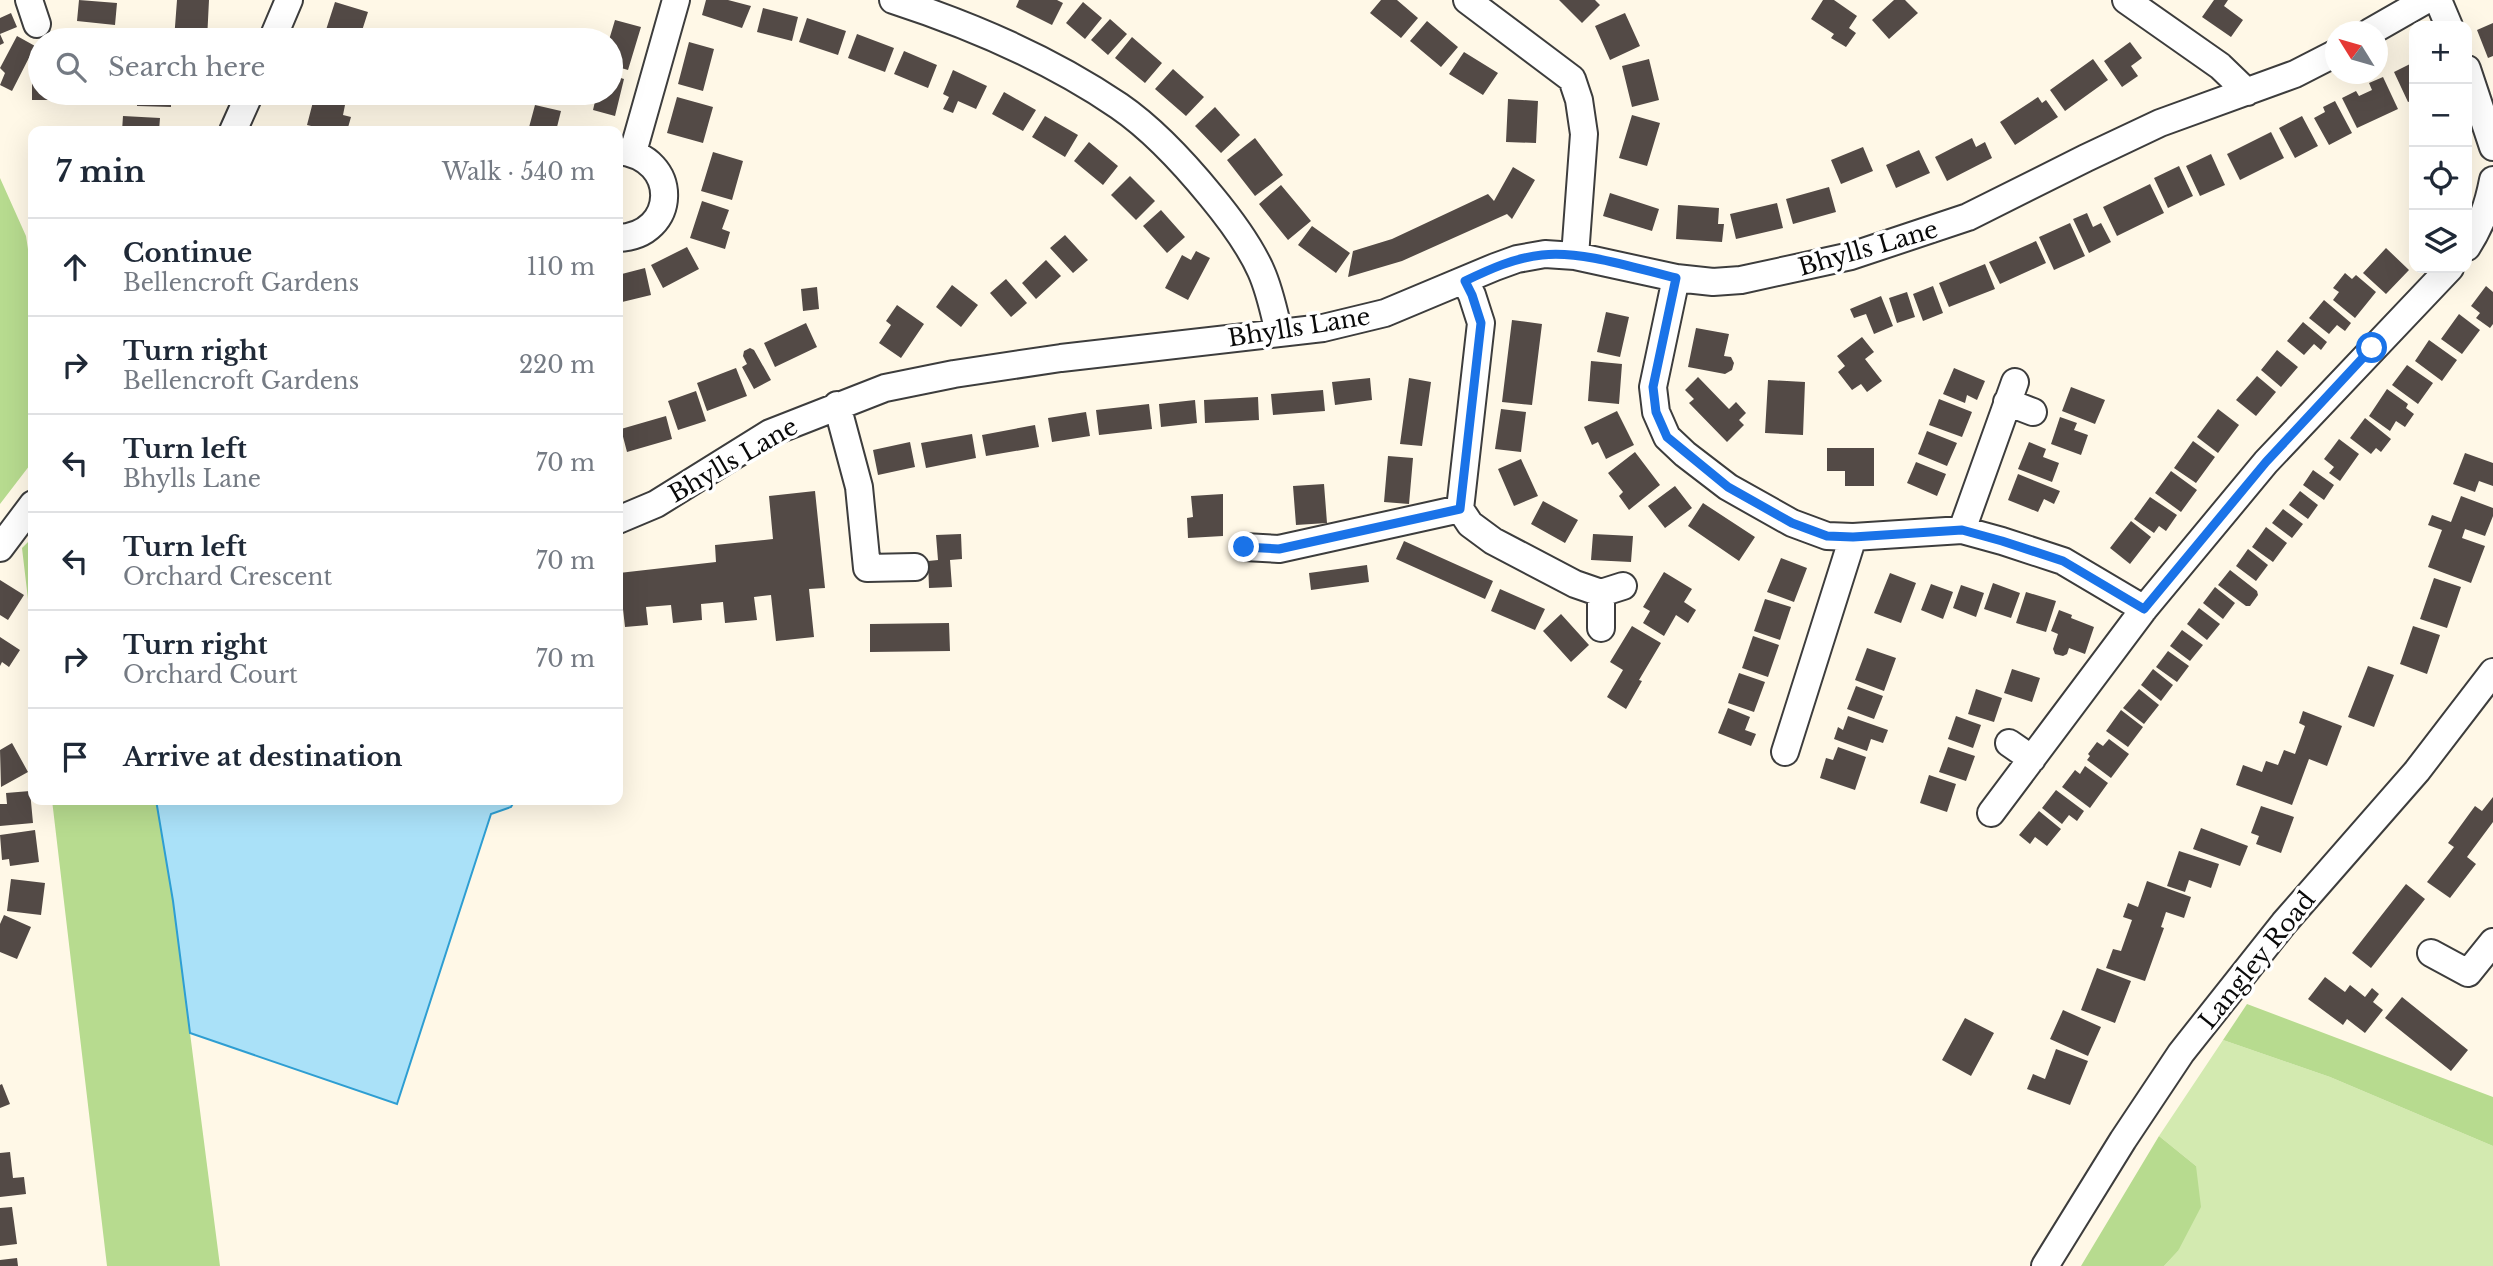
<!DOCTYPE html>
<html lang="en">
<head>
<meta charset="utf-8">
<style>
	:root { --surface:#fff; --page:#f2f2f3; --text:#1f2937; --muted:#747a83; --line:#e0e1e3 }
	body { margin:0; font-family:"Libre Baskerville",serif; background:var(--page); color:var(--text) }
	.controls { position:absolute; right:21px; top:21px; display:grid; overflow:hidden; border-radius:14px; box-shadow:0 7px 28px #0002 }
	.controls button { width:63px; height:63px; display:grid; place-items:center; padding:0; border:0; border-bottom:2px solid var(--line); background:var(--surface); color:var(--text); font:35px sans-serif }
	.compass { position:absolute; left:2325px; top:21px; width:63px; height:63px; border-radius:50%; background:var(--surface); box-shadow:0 7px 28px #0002; rotate:307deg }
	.stop { position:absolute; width:21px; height:21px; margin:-16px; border:5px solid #1a73e8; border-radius:50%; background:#fff }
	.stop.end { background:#1a73e8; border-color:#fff; box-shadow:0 2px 7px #0008 }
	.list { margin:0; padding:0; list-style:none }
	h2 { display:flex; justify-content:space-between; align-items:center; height:91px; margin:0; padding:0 28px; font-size:30px }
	h2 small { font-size:23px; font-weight:400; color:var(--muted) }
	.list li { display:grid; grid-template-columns:46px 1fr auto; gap:21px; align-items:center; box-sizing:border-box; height:98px; padding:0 28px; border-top:2px solid var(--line) }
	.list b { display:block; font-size:26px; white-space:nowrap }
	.list p { margin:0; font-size:23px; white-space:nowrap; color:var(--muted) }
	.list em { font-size:23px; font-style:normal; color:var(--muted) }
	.icon { flex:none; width:38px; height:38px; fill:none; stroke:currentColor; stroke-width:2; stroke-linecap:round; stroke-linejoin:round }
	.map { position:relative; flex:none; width:2493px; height:1266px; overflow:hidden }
	.search { position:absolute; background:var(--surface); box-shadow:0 7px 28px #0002; left:28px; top:28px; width:595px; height:77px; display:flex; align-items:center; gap:18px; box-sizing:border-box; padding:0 24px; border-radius:38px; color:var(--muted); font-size:26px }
	.panel { position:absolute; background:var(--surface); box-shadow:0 7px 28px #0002; left:28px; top:126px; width:595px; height:679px; border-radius:14px }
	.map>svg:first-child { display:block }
	.green { fill:#d3eab0 }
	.forest { fill:#b7db8f }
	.water { fill:#aae1f8; stroke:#2e9ed2; stroke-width:2 }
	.building { fill:#534a46 }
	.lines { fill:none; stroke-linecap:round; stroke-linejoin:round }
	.minor-casing { stroke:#3d3d3d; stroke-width:30 }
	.minor { stroke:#fff; stroke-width:26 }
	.route { stroke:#1a73e8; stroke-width:9 }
	.labels { text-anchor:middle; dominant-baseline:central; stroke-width:7; stroke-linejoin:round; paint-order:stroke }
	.street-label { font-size:24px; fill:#0a0a0a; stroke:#fff }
</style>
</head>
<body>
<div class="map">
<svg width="2493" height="1266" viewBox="0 0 2493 1266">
	<rect width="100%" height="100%" fill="#fff8e7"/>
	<path class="green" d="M2223,1040l107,37 163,69v120h-329l14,-15 18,-85 -37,-30z"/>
	<path class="forest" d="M0,178l26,58 7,46v179l-33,43z
		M33,537v105l-11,-94z
		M52,800h104l17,101 47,365h-113z
		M2247,1004l246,93v49l-163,-69 -107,-37z
		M2159,1136l37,30 5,41 -23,44 -14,15h-83z"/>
	<path class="water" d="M156,800h359l-4,7 -20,7 -94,290 -207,-71 -17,-132z"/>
	<path class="building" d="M79,0l38,3 -2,22 -38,-4z
		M177,0h32l-2,40h-33z
		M706,0h22l23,6 -9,22 -40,-13z
		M1019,0h38l6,3 -11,22 -36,-18z
		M1381,0h16l21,18 -17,20 -31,-25z
		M1559,0h36l5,5 -18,18z
		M1823,0h11l23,16 -8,12 7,5 -10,14 -15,-9 3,-4 -23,-15z
		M1894,0h11l13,13 -29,26 -17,-19z
		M2214,0h14l-4,6 19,14 -12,17 -29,-20z
		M335,2l33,10 -9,28h-10l-24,-7z
		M1083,2l19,16 -17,21 -19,-16z
		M763,8l35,9 -6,24 -35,-9z
		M11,13l6,14 -17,7 4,9 -4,2v-27z
		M1625,13l15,33 -30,14 -15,-34z
		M807,18l39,13 -8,24 -39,-13z
		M1110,19l17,15 -19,21 -17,-15z
		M615,20l26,7 -13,43 -17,-5 -2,-25z
		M1427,21l31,26 -17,20 -31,-26z
		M2493,23v33l-5,2 -11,-28z
		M78,28l36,3 -1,9h-36z
		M857,34l37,14 -9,24 -37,-14z
		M17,36l18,10 -23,45 -12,-6 5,-12 -5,-5z
		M1132,37l30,26 -17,20 -30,-25z
		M689,42l25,7 -11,42 -25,-7z
		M2130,42l12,16 -11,8 7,10 -16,11 -18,-26z
		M904,51l33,14 -9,23 -34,-14z
		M1464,52l34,21 -15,22 -34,-21z
		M1649,59l10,41 -27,7 -10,-41z
		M2093,59l15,21 -43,31 -15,-21z
		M2414,62v38l-6,2 -14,-30z
		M1173,69l31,28 -18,19 -31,-27z
		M953,70l34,16 -11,23 -18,-8 -5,12 -10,-4 6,-12 -6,-3z
		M611,75l13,4 -9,37 -22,-6 4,-17h14z
		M40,76v17h8v7h-16v-23z
		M2383,77l15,32 -41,19 -15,-30 14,-7 3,5 13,-6 -3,-7z
		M1004,92l32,18 -13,21 -31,-17z
		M137,93h34v14l-34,-1z
		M321,93h34l-2,9z
		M677,97l36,10 -10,36 -36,-10z
		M2038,97l4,6 4,-3 12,17 -43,28 -15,-23z
		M314,98l31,7 -2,10 8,2 -4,14h-15l-25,-6z
		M1508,99l30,2 -2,42 -30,-1z
		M2335,101l17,32 -23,12 -15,-27 11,-6 -2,-5z
		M535,105l26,6 -5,20h-28z
		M1215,107l25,28 -19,18 -26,-27z
		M1632,115l28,8 -13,43 -28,-8z
		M123,116l37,2 -1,13h-37z
		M1045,116l33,19 -13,22 -33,-20z
		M2302,116l16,30 -23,12 -16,-30z
		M2271,132l13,26 -44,22 -13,-26z
		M1255,138l28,37 -28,21 -28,-36z
		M1972,138l4,9 9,-5 7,16 -45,23 -12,-24z
		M1089,142l29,24 -15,19 -29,-24z
		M1863,147l10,24 -32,13 -10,-24z
		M1919,150l11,23 -34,15 -10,-23z
		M713,152l30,9 -11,39 -31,-9z
		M2211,154l14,31 -25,11 -14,-30z
		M2179,166l14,30 -25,12 -14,-30z
		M1513,167l22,13 -23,39 -5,-5 -105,47 -54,16 5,-26 39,-12 96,-45 6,7z
		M1130,176l25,25 -19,19 -25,-25z
		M2150,184l14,29 -47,23 -14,-29z
		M1281,185l30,36 -23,19 -29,-36z
		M1829,187l7,25 -43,12 -7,-25z
		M1610,193l49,16 -7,22 -49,-15z
		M702,201l27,9 -7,19 8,3 -5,17 -35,-11z
		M1777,203l6,25 -47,11 -6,-25z
		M1678,205l41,3 -1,16h6l-2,18 -46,-3z
		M1161,210l24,27 -18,16 -24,-27z
		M2087,213l6,14 8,-4 10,19 -22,11 -16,-34z
		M2070,223l15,33 -31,14 -15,-33z
		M1312,226l38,27 -14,20 -38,-28z
		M1065,235l23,25 -15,13 -23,-25z
		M2036,241l10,22 -46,21 -11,-22z
		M687,247l12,22 -36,19 -12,-23z
		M2386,248l23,22 -23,24 -23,-21z
		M1196,251l14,7 -22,42 -23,-12 17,-33 9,5z
		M1046,260l15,16 -25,23 -14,-16z
		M1985,264l10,25 -46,18 -10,-24z
		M645,268l6,27 -33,8v-28z
		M2345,273l7,6 4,-4 20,17 -21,26 -22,-18 6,-8 -6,-4z
		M1006,279l21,24 -16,14 -21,-24z
		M952,285l26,20 -17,22 -25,-20z
		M1933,286l10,27 -20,8 -10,-27z
		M2486,286l7,6v32l-3,4 -14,-10 4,-5 -9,-7z
		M817,287l2,22 -16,2 -2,-22z
		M1907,292l8,25 -18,6 -8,-25z
		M1881,296l12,30 -19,8 -8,-20 -12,4 -4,-9z
		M2324,300l27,23 -6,8 -8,-6 -8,9 -20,-16z
		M897,305l27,19 -23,34 -22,-15 12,-18 -5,-4z
		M1606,312l23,5 -9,40 -23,-5z
		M2459,314l21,16 -18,24 -21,-15z
		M1512,320l30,4 -10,81 -30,-3z
		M2303,322l24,20 -6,8 -7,-6 -10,11 -17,-14z
		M806,323l11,24 -42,20 -11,-24z
		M1696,328l33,6 -5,22 7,1 3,6 -2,7 -7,4 -37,-7z
		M1862,337l12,15 -9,7 17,22 -15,11 -6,-8 -9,6 -14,-18 7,-6 -8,-10z
		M2429,340l28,20 -15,21 -27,-20z
		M750,348l4,2 17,30 -17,9 -12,-22 5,-3 -4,-8 1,-5z
		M2277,350l21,17 -17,20 -20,-17z
		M1591,361l31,3 -3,40 -31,-3z
		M2407,365l26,18 -15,21 -26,-19z
		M736,368l11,28 -40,15 -10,-28z
		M1954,368l31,13 -8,19 -10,-5 -2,8 -22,-9z
		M2257,376l19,16 -20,24 -20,-16z
		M1698,377l31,32 7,-7 10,11 -7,7 5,5 -17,17 -38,-39 5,-4 -9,-9z
		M1370,378l2,22 -37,5 -3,-23z
		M1409,378l22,4 -9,64 -22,-2z
		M1768,380l37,2 -2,53 -38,-2z
		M2071,387l34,13 -10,24 -33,-13z
		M2387,389l21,15 -2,4 8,6 -9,13 -9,-6 -6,10 -21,-15z
		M1323,390l2,21 -52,4 -2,-21z
		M696,391l10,30 -28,9 -10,-29z
		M1258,397l1,23 -54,3 -1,-23z
		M1939,399l33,13 -10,25 -33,-12z
		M1195,400l2,23 -36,4 -2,-23z
		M1149,404l3,25 -53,6 -3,-25z
		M1501,409l25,3 -5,40 -26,-3z
		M2218,409l21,16 -21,28 -21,-16z
		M1617,411l17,34 -28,14 -8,-17 -6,3 -8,-18z
		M1086,412l4,24 -38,6 -4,-24z
		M666,416l6,23 -45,13 -6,-23z
		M2060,417l17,6 -3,7 14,5 -7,20 -30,-11z
		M2365,418l26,21 -10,13 -5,-4 -5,6 -21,-16z
		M1035,425l4,22 -53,9 -4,-21z
		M1927,431l30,12 -10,23 -29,-12z
		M972,434l4,24 -50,10 -5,-25z
		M2339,439l20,15 -19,27 -11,-8 5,-6 -10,-8z
		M2193,441l22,16 -19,26 -22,-15z
		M910,442l5,25 -37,8 -5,-25z
		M2029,442l17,7 -3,8 16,6 -7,19 -34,-13z
		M1827,448h47v38h-29v-15h-18z
		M1635,452l25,33 -31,25 -10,-14 4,-4 -15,-19z
		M2465,453l28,10v23l-14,-5 -4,11 -22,-8z
		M1388,456l25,2 -4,46 -25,-2z
		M1521,459l17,37 -24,10 -16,-37z
		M1916,462l30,12 -9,22 -30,-13z
		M2313,470l21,15 -10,15 -21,-15z
		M2171,471l26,19 -16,22 -26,-19z
		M2018,474l42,17 -6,13 -10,-5 -6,13 -30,-12z
		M1324,484l3,39 -31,2 -3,-39z
		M1675,486l17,22 -27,20 -17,-22z
		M815,491l10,97 -16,1 5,48 -38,4 -5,-46 -17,2 3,23 -32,3 -2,-21 -22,2 1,16 -29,3 -2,-18 -25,2 2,18 -23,2 -6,-54 97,-11 -1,-17 58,-6 -4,-43z
		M2300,491l18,14 -10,14 -19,-14z
		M1223,494v42l-35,2 -1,-20 6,-1 -2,-21z
		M2461,496l32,12v8l-8,20 -20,-7 -3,9 23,8 -14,37 -43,-16 14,-37 -14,-5 4,-10 19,7z
		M2150,497l27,18 -11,16 -7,-5 -5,7 -20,-14z
		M1543,501l35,19 -13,23 -34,-19z
		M1703,503l52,34 -16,24 -51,-35z
		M2283,509l20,15 -11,14 -20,-15z
		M2131,521l20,16 -21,27 -20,-16z
		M2266,527l21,16 -14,19 -21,-15z
		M961,534l1,25 -12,1 2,27 -23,1 -1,-27 10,-1 -2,-25z
		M1593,534l40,2 -2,26 -40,-2z
		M1404,541l89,40 -8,18 -89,-40z
		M2248,549l20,16 -12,16 -20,-15z
		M1781,558l26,10 -13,34 -27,-10z
		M1367,565l2,17 -58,8 -2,-17z
		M2230,570l27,21 1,4 -8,11h-4l-28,-21z
		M1664,572l28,17 -8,13 12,8 -8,13 -12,-8 -12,21 -21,-13 7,-12 -7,-4z
		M1890,573l26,10 -15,40 -27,-10z
		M2434,578l27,9 -14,41 -27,-9z
		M0,580l24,15 -16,25 -8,-5z
		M1993,583l27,10 -9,25 -27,-9z
		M1931,584l22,8 -10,27 -22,-9z
		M1961,585l23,8 -8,24 -23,-9z
		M2215,587l20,16 -12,16 -20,-16z
		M1500,589l45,20 -10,21 -44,-19z
		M2026,592l30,9 -10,31 -30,-9z
		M1765,599l26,8 -11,33 -26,-9z
		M2199,608l21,16 -13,16 -20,-16z
		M2059,610l13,5 -1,3 23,9 -9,27 -16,-6 -2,6 -4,2 -8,-2 -2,-5 5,-15 -7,-3z
		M1561,614l28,31 -18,17 -28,-31z
		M949,623l1,28 -80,1v-28z
		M1632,626l29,17 -22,37 3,1 -16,28 -19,-12 16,-27 -13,-8z
		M2413,626l27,9 -13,39 -27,-10z
		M2182,630l21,15 -13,16 -20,-15z
		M1753,636l26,9 -11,32 -26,-9z
		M0,637l20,13 -11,17 -7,-5 -2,4z
		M1867,648l29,10 -12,33 -29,-11z
		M2168,651l21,15 -12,16 -21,-15z
		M2368,666l26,9 -20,52 -26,-10z
		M2012,669l28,9 -8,24 -28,-9z
		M2153,669l20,16 -12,16 -20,-16z
		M1739,673l26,9 -11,30 -26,-9z
		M1856,686l27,10 -9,23 -27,-10z
		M1976,689l26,9 -8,24 -26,-8z
		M2139,689l20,16 -15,19 -21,-16z
		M1728,708l22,9 -5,13 11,4 -5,12 -33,-13z
		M2121,710l22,17 -15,20 -22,-16z
		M2303,711l39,15 -15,40 -18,-7 -17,46 -56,-20 7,-20 19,7 4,-11 12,4 6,-15 11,4 10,-28 -6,-3z
		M1848,716l40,14 -5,13 -12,-4 -4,12 -33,-12 4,-12 5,3z
		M1956,716l25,9 -8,23 -25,-9z
		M2109,739l20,15 -18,24 -24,-18 3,-4 -2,-2 9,-12 6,4z
		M12,743l16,29 -27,15 -1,-37z
		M1838,747l28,10 -11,33 -35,-12 6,-20 7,2z
		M1948,747l27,9 -9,25 -27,-9z
		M2085,766l23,17 -18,25 -28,-21 13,-17 5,4z
		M1929,775l27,9 -9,28 -27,-9z
		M2056,790l28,21 -7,10 -8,-6 -7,9 -20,-16z
		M30,791l3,32 -33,3v-22h7l-1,-11z
		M2493,797v25l-26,35 9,7 -26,34 -23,-16 27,-35 -6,-4 27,-37 7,5z
		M2261,806l33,11 -13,36 -25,-9 3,-8 -8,-3z
		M2039,811l22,18 -14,17 -12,-9 -5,7 -11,-9z
		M2201,828l47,18 -8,20 -47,-17z
		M35,830l4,32 -29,4 -1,-7 -7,1 -2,-25z
		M2179,851l40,13 -8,24 -22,-8 -4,12 -18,-6z
		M11,879l34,4 -4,32 -34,-4z
		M2147,881l44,16 -7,21 -18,-6 -5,15 3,1 -19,53 -39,-13 7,-19 8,2 11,-31 -9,-3 5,-14 10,4z
		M2406,884l19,15 -54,69 -19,-15z
		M4,915l27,12 -14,32 -17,-7v-28z
		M2097,968l34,13 -16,42 -34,-13z
		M2325,977l20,15 5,-7 15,12 7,-9 7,6 -6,8 10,8 -18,23 -18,-14 -4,6 -35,-26z
		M2402,997l66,53 -17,21 -66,-53z
		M2063,1010l38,17 -13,29 -38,-17z
		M1965,1018l29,15 -23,43 -29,-16z
		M2056,1049l32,12 -18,44 -43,-16 6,-15 12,5z
		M2,1084l8,20 -10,4v-23z
		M10,1152l3,26 11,-1 2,17 -26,3v-44z
		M12,1207l5,37 -17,2v-38z
		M17,1258l1,8h-18v-6z"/>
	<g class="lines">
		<g class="minor-casing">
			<path id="minor" d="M29,0l8,24
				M893,0c77,25 160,61 226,106 35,24 65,57 92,90 19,23 38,48 50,75 9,20 13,41 18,62
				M1467,0l105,79 7,21 5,34 -9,122
				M2126,0l94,66 27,26
				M2438,0l11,26
				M2370,32l56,-32
				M272,40l17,-40
				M2467,69l26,78
				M233,131l17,-38
				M618,151c63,6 60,85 0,87
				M633,152l43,-152
				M2467,247c14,-22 21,-41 26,-67
				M1676,278l-23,109 3,25 11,25 18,17 43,33 64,36 35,13 26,1 109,-7 40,11 61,20 81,48
				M1465,281l7,14 9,28 -21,186 10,15 23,17 82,43 26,9 22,-7
				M2007,402l26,10
				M837,405l22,82 8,81 48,-1
				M618,520l38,-16 114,-71 115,-45 69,-14 107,-16 262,-30 62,-15 110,-46 22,-8 28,-5 30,2 101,22 37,4 28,-2 110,-24 117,-39 118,-59 74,-35 135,-49 41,-21
				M1962,530l53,-148
				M1244,547l35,2 181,-40
				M0,548l33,-44
				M1601,593v35
				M2009,743l23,16
				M1785,752l68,-215
				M1991,813l153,-204 122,-147 184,-194
				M2431,953l37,20 25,-31
				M2045,1266l78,-126 58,-87 103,-130 133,-152 76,-99"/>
		</g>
		<use href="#minor" class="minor"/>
	</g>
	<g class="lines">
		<path class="route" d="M1244,547l35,2 181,-40 21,-186 -9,-28 -7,-14c25,-12 49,-23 77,-26 39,-5 96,14 134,23l-23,109 3,25 11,25 61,50 64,36 35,13 26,1 109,-7 40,11 61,20 81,48 122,-147 106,-114"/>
	</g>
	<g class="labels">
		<g class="street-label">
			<text transform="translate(1868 248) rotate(-16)">Bhylls Lane</text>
			<text transform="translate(1299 327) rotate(-9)">Bhylls Lane</text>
			<text transform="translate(733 460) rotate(-30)">Bhylls Lane</text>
			<text transform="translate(2257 960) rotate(-51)">Langley Road</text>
		</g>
	</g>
</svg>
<div class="controls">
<button>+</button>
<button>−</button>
<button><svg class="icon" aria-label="locate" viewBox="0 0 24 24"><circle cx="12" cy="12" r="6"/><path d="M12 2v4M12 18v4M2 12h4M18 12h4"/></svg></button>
<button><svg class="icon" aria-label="layers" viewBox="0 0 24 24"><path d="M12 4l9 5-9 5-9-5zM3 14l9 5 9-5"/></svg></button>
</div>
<svg class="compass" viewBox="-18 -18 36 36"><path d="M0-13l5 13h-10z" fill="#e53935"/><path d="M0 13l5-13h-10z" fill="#747a83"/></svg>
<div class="stop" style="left:2372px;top:348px"></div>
<div class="stop end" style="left:1244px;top:547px"></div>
<div class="search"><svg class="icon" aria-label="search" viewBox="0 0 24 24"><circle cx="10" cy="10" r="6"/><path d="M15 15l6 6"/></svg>Search here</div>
<section class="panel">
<h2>7 min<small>Walk · 540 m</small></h2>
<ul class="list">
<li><svg class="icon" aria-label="ahead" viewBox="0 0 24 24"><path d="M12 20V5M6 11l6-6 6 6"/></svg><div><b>Continue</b><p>Bellencroft Gardens</p></div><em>110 m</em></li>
<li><svg class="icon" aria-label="right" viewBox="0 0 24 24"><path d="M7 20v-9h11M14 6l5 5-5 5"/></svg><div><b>Turn right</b><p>Bellencroft Gardens</p></div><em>220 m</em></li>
<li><svg class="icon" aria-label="left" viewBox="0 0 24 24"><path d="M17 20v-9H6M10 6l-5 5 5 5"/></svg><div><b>Turn left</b><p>Bhylls Lane</p></div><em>70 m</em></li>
<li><svg class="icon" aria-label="left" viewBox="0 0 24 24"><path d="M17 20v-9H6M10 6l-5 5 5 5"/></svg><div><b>Turn left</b><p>Orchard Crescent</p></div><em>70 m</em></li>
<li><svg class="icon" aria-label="right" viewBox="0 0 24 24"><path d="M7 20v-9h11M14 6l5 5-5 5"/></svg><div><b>Turn right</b><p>Orchard Court</p></div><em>70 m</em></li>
<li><svg class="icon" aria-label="arrive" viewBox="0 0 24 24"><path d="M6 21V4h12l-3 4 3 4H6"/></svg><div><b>Arrive at destination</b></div></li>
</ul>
</section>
</div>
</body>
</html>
